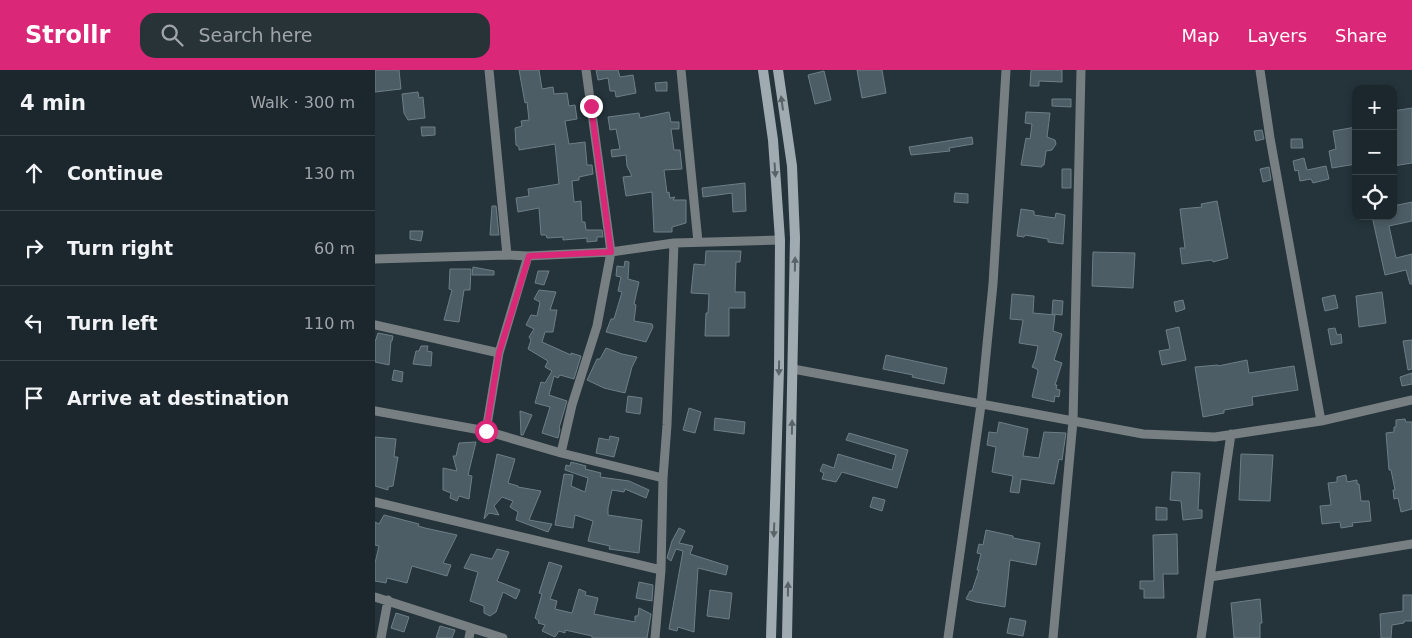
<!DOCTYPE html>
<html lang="en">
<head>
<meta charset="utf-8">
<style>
	:root { --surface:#1b272c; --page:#283338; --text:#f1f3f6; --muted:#a0a5a9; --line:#394448; --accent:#db2777 }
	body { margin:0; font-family:"DejaVu Sans",sans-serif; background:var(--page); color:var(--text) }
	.controls { position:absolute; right:15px; top:15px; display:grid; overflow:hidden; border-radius:10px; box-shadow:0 2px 8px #0003 }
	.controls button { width:45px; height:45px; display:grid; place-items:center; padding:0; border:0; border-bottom:1px solid var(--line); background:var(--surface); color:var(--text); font:25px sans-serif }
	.stop { position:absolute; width:15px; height:15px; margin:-11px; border:4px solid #db2777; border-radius:50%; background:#fff }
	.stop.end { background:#db2777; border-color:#fff; box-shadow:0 1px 5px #0008 }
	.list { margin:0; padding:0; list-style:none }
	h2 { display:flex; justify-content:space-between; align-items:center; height:65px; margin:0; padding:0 20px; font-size:21px }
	h2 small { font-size:16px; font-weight:400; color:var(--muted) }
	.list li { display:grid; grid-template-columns:32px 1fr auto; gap:15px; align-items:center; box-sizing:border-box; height:75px; padding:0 20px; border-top:1px solid var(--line) }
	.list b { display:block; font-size:19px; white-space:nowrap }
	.list em { font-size:16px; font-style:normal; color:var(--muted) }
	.icon { flex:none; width:28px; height:28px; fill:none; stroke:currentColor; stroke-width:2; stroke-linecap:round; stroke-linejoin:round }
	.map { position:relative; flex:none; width:1037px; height:568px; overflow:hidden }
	header { display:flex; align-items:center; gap:30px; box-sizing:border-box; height:70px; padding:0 25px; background:var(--accent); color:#fff }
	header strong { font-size:24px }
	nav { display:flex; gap:28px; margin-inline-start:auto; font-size:18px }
	.search { width:350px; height:45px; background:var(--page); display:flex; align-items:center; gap:12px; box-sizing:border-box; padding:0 18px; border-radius:15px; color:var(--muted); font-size:19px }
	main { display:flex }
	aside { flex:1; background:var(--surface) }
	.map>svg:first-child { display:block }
	.building { fill:#4d5d65; stroke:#6d7e86 }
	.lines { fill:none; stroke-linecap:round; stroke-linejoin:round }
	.street { stroke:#787f83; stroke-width:9 }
	.secondary { stroke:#9fabb1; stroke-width:10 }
	.oneway { fill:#596267 }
	.route { stroke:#db2777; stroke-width:6 }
</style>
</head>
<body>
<header>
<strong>Strollr</strong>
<div class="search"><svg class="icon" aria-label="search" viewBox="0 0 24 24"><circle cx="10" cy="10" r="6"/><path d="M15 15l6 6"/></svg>Search here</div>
<nav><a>Map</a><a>Layers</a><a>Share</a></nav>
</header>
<main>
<aside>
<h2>4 min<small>Walk · 300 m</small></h2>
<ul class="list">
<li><svg class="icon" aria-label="ahead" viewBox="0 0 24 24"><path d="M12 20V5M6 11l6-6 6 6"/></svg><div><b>Continue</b></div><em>130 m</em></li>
<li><svg class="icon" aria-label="right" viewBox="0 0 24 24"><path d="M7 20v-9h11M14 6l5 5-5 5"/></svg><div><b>Turn right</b></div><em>60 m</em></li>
<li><svg class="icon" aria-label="left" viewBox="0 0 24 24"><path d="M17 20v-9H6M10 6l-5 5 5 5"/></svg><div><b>Turn left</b></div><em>110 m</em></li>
<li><svg class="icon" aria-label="arrive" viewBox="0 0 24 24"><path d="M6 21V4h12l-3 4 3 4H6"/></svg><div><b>Arrive at destination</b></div></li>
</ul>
</aside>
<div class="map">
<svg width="1037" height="568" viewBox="0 0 1037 568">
	<rect width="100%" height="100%" fill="#24343a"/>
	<path class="building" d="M0,0h24l2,19 -26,3z
		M144,0h20l3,19 11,-2 1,7 13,-1 2,13 6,-1 2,14 -12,2 4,23 16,-2 2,23h5l1,9 -14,3v3l-7,1 2,21 7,-1 1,21h3l1,8h16l1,7h-6v4l-10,1v-4l-24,2v-3l-16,1 -1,-3h-5l-2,-27 -21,4 -2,-14 13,-2 -1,-7 31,-5 -4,-40 -36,6v-3l-3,-2 -1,-17 7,-2 -1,-5 8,-1 -2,-18 -2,1z
		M221,0h22l2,7 13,-2 3,18 -20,4 -1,-6h-5l-2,-13 -10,2z
		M482,0h25l4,23 -24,5z
		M656,0h31v12l-23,-1v5h-9z
		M449,1l7,29 -16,4 -7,-29z
		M292,12v9h-11l-1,-8z
		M43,22l1,6 4,-1 2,21 -17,2 -4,-7 -2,-19z
		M677,29h19v8l-19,-1z
		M1037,38v55l-19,3v-55z
		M294,42l2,10h8v7h-8l3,21h6l2,19 -18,1 3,23 2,-1 1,6 5,-1 -2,3h13v23l-14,4v5h-18l-2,-40 -26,4 -3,-19 9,-1 -5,-10 -1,-11 -14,2 -1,-7 9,-1 -4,-20 -6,1 -2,-13 31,-4 1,5z
		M651,42l24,1 -3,24 8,3 1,4 -4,6 -6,1 -2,14h-2v2l-21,-2 5,-27 4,1 2,-15 -7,-1z
		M46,57h14v8l-13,1z
		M981,57v37l-24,4 -3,-17 7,-2 -3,-18z
		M887,60l2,9 -8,2 -2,-10z
		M597,67l1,7 -24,4 1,3 -39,4 -2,-8z
		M916,69h11l1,9h-12z
		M929,88l3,12 19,-4 3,13 -16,4 -2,-4 -11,2 -2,-11 -3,1 -2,-10z
		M894,97l2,13 -8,2 -3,-13z
		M687,99h9v19h-9z
		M370,113l1,28 -13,1 -1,-19 -29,4 -1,-9z
		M580,123l13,1v9l-14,-1z
		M842,131l11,57 -15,4 -1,-2 -30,4 -2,-16h5l-5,-39 22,-2 -1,-3z
		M1037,132v19l-23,5 7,32 16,-4v30h-2l-4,-14 -21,5 -13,-59h21v-10z
		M117,136h4l3,29h-9z
		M646,139l13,2v4l21,3 1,-5 9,2 -2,29 -15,-2v-3l-23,-4 -1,2 -7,-1z
		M35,161h13l-2,10 -11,-2z
		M331,181h35l-1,11h-4l-1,30h10v16h-16v28h-24l1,-23h2l1,-19 -18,-1 3,-29 11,1z
		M718,182l42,1 -2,35 -41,-2z
		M250,191l4,1 -1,17 11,3 -5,22 2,1 -2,16 18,3 1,3 -7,15 -40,-10 5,-13h3l8,-27 -4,-1 3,-14 -5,-1 1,-10 7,1z
		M98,197l21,4v4h-22z
		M75,199h21l-1,21h-6l-5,32 -15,-2 8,-30 -3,-1z
		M163,201h11l-5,14 -9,-2z
		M164,220l17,2 -6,18h7l-4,22h-8l-3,10 29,13v-2l10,3 -7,23 -14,-4 -2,3 -4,-2 -5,19 18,6 -8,27 1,1 -2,9 -16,-5 8,-26 -15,-4 6,-21 4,1 7,-12 -7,-4 3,-6 -20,-12 3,-9 -2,-3 5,-8 -8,-4 5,-10 6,1 3,-14 -6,-3z
		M1007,222l4,31 -27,4 -3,-31z
		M637,224l22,2 -1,17 22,2 -2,16 9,3 -8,26 8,3 -7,22h2l-1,4 4,1 -1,7 -4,-1 -1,6 -22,-5 6,-26 -1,-2 -5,-2 3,-7 3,-14 -19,-3 4,-23 -13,-1z
		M960,225l3,13 -13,3 -3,-13z
		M678,230l10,1 -1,14 -10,-1z
		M808,230l2,9 -9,3 -2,-10z
		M804,257l7,33 -24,5 -3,-14 11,-2 -4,-19z
		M960,258l2,7 4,-1 1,9 -11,2 -3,-16z
		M3,263l15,3 -1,5h-1l-2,24 -14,-3v-20z
		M1037,270v29l-4,1 -5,-29z
		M46,276h7l-1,5 5,1 -1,14 -18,-2 3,-13h3z
		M231,278l16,6 15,3 -5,10 -7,26 -21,-5 -17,-8 10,-21h3z
		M511,285l61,13 -3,16 -32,-7 1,-2 -30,-6z
		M872,290l2,13 45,-7 4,24 -46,7 1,8 -29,5v3l-21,4 -8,-50 23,-2v1z
		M19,300l9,2 -1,10 -10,-2z
		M1037,303v11l-10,2 -2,-9z
		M253,326l14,2 -2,16 -14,-2z
		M314,338l12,4 -6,21 -12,-3z
		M145,341l12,4 -9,20h-2z
		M340,348l30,4 -1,12 -30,-4z
		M1030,349l1,3h6v87l-11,3 -3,-14 -4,1 -1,-9h2l-4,-20h-2l-3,-37 8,-1v-5h2v-7z
		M624,352l29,7 -5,27 16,2 5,-26 22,1 -4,27 -3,-1 -5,25 -33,-5 -2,14 -9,-1 3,-16 -21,-4 4,-25 -9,-2 2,-13 8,1z
		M474,363l59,17 -11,38 -55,-16 -6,10 -14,-3 2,-6 -4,-2 3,-7 11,4 4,-14 54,16 4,-15 -50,-15z
		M235,366l9,2 -5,19 -18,-4 3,-15 10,2z
		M0,367l21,2 -2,18h4l-5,29 -5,1v3l-13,-4z
		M101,372l-8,33 4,1 -3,23 -10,-3 -2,5 -7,-3 1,-5 -8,-3v-22l14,3 -4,-15h3l3,-13z
		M122,384l18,5 -7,24 10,3v1l23,4 -12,29 23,4 -4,8 -32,-12 2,-8 -8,-5 3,-6 -11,-4 -8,9 5,9 -10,-2 -5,6z
		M866,384l32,1 -3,46 -31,-1z
		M196,392l15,4 -1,3 16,4 -1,4 29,4 20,9 -3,8 -21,-9 -1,3 -12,-2 -4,18v7l34,5 -3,33 -30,-4 1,-3 -22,-5 5,-20 -18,-6 -2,13 -18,-3 9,-51 9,1 -2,11 14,6 3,-14 -23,-8 1,-5 4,1z
		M797,402l28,1 -2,37h4v8l-19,2 -2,-19 -11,-1z
		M971,405l1,7 10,-2v4h2l2,17h8l2,20 -19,2 1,3 -12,2 -1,-6 -18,2 -2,-18 11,-1 -3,-22 9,-1v-5z
		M498,427l12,3 -3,11 -12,-4z
		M781,437l11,1v12h-11z
		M9,445l35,9 -1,2 7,2 32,7 -14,28 8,2 -4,11 -35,-10 -5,17 -20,-5 -1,5 -11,-2v-18l4,-17 -4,-1v-23l4,2z
		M304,458l6,3 -6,12 14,3 -3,8 38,12 -2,9 -28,-7 -4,64 -16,-5 -1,4 -8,-2 14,-78 -7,-2 -5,12 -4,-3 5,-17z
		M611,460l27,6v2l27,5 -4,22 -26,-5 -5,47 -29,-5 -10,-3 4,-8h2l7,-21h-2l4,-16 -4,-1 2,-9 4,1z
		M802,464l1,40h-15l1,24h-20v-9h-4v-8h14l-1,-46z
		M122,479l12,3 -12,29 23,9 -4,9 -13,-7 -7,20 -6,4 -6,-3v-7l-14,-5 8,-29 -14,-4 7,-14 21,5z
		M174,492l13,4 -12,33 7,2 -2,8 17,4 7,-24 7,3 -1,3 13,3 -4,16 41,8v-6h3l1,-8 12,6 -4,24h-55v-2l-27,-6v3l-6,-2 -4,6 -13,-6 3,-6 -7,-2 1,-2 -4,-3 7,-24 -3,-1z
		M264,512l14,3 -1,16 -16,-3z
		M335,520l22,3 -3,26 -22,-3z
		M1028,525h9v26h-8v2l-12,2 -1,13h-10l-1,-24 23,-3z
		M885,529l2,24h-2v15h-26l-3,-35z
		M21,543l13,4 -5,15 -13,-4z
		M635,548l16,3 -3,15 -16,-3z
		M65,556l15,4 -3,8h-16z"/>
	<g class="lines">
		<path class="street" d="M114,0l18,185
			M306,0l17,172
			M885,0l10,68 51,283
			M0,189l132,-4 21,1 83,-4 63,-9 106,-3
			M0,255l124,28
			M418,299l350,65 72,3 106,-16 91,-21
			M0,341l111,20 75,22 102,25
			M111,361l13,-78 29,-97
			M186,383l11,-48 25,-79 14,-74 -25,-182
			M0,432l286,68
			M835,507l202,-33
			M0,527l128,41
			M6,568l7,-38
			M94,568l2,-10
			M280,568l6,-68 2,-92 4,-53 7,-182
			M573,568l33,-233 12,-121 13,-214
			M678,568l20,-217 8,-351
			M826,568l30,-204"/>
		<path class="secondary" d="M388,0l10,70 7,100 -1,129 -8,269
			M403,0l14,96 3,72 -8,400"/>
	</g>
	<defs><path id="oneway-solid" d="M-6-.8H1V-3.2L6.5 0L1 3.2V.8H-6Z" transform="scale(1.25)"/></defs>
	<g class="oneway">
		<use href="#oneway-solid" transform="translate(407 33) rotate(-98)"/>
		<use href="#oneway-solid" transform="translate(400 100) rotate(86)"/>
		<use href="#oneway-solid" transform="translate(420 194) rotate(-89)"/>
		<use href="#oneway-solid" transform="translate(404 298) rotate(91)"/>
		<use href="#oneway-solid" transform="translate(417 357) rotate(-89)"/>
		<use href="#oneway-solid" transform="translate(399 460) rotate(92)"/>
		<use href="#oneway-solid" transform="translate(413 519) rotate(-89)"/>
	</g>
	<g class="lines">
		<path class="route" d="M111,361l13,-78 30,-97 82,-4 -20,-146"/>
	</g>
</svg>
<div class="controls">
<button>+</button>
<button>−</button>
<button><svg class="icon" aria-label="locate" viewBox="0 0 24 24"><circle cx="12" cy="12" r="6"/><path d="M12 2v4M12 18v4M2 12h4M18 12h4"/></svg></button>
</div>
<div class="stop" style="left:111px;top:361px"></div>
<div class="stop end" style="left:216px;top:36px"></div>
</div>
</main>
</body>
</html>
